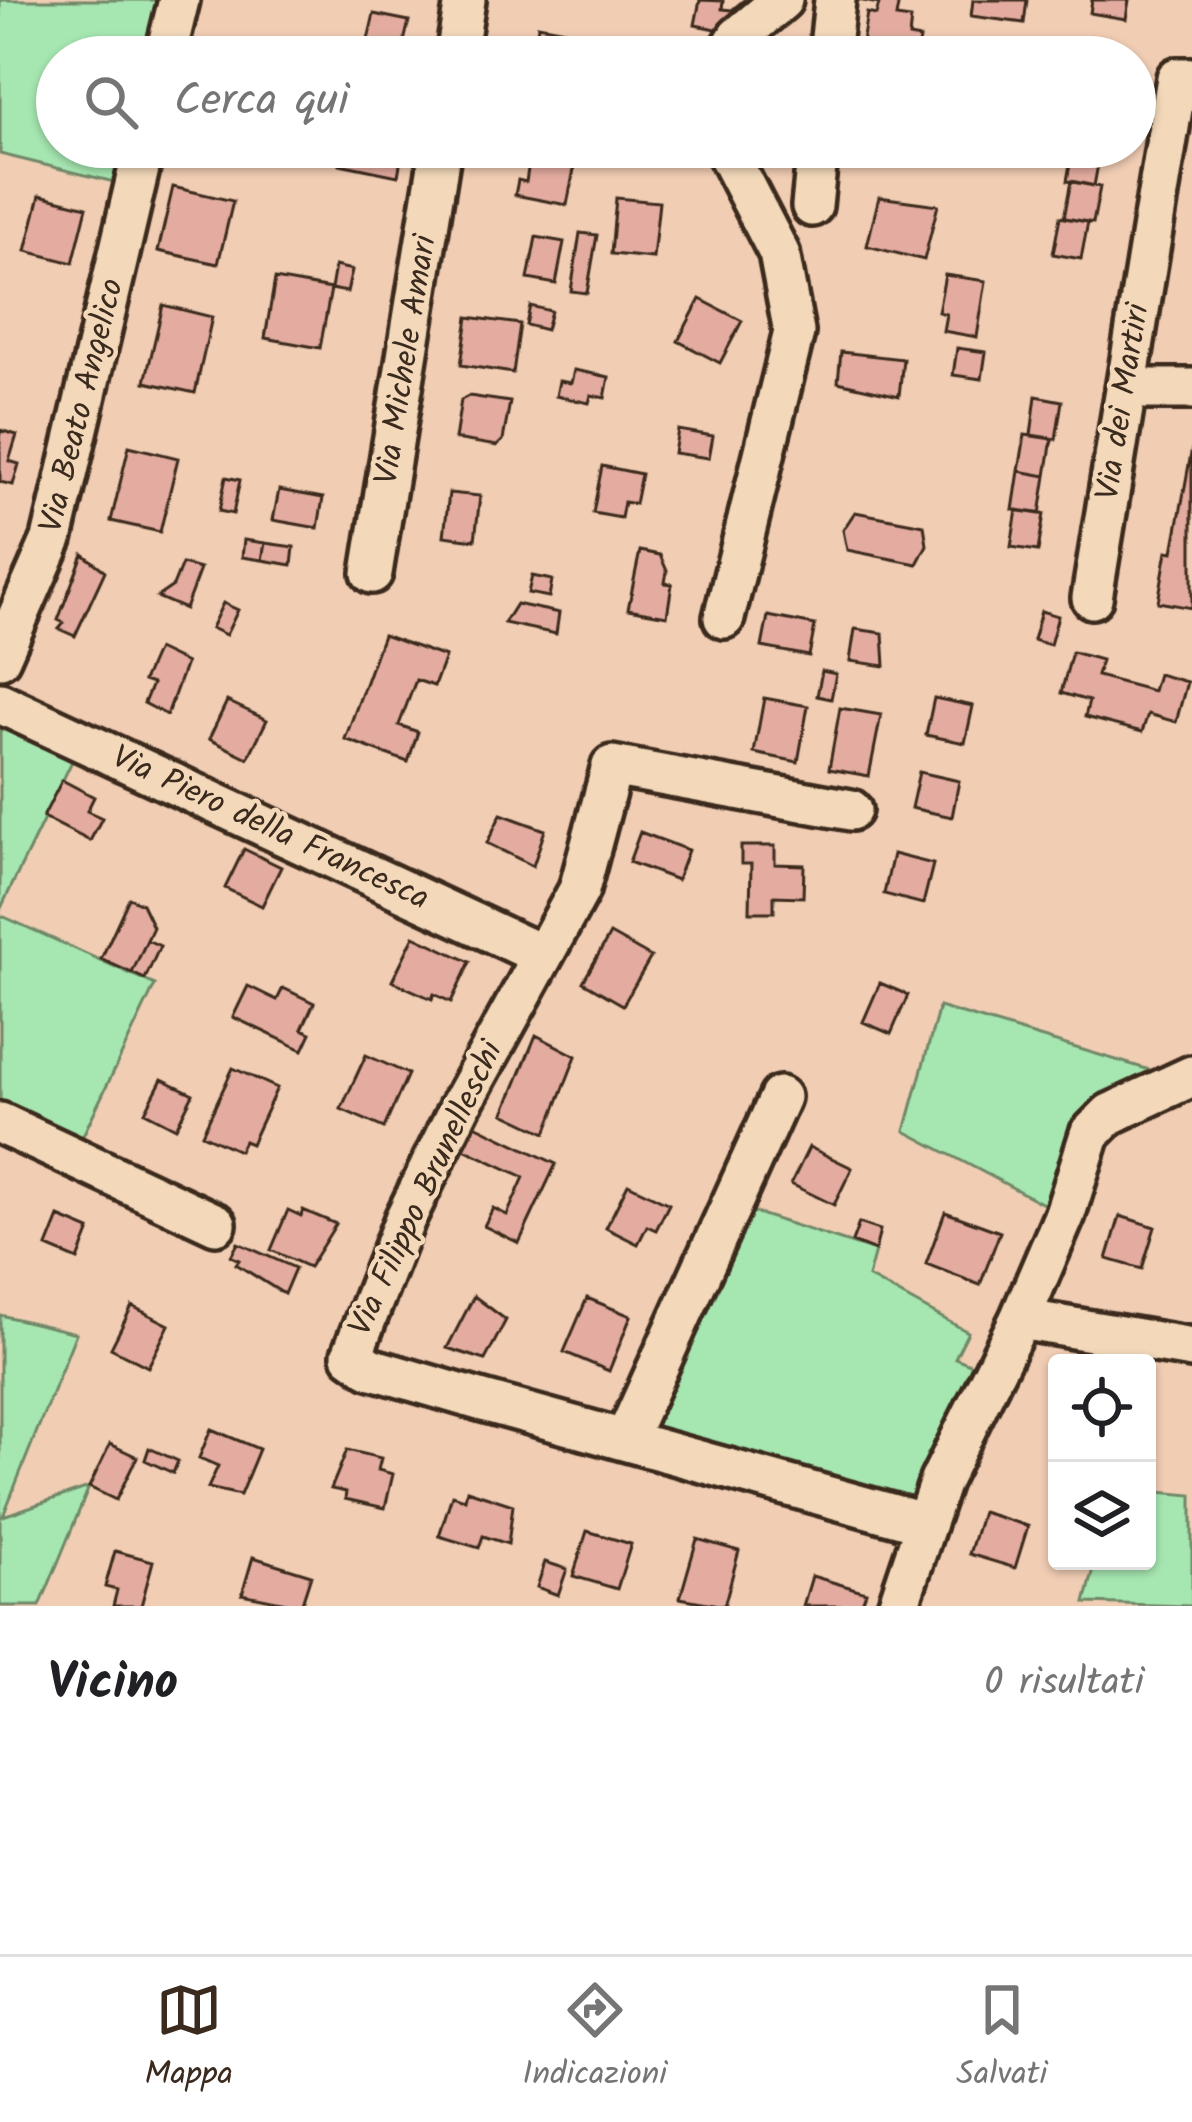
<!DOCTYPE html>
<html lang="it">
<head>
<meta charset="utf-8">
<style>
	:root { --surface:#fff; --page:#f2f2f2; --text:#202124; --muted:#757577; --line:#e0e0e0; --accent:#3b2a1e }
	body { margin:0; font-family:Kalam,sans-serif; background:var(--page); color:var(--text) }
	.controls { position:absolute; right:36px; bottom:36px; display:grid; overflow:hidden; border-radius:12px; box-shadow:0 3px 9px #0004 }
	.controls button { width:108px; height:108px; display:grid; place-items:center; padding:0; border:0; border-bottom:3px solid var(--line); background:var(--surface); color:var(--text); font:60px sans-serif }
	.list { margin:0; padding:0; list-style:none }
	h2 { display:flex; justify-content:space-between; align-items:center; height:156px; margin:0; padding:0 48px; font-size:51px }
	h2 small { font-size:39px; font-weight:400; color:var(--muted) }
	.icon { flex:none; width:66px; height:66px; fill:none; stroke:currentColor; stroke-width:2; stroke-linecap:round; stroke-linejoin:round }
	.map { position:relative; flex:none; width:1192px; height:1606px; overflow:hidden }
	.search { position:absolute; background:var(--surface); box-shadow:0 3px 9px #0004; left:36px; right:36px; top:36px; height:132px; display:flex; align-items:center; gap:30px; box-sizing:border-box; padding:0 42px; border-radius:66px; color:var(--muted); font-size:45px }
	.sheet { height:348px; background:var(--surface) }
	nav { display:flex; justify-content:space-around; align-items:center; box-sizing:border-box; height:168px; border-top:3px solid var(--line); background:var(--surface); font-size:33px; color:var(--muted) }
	nav a { display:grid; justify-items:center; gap:6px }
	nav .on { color:var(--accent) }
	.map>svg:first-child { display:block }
	.green { fill:#a6e7b1; stroke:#708868; stroke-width:3 }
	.building { fill:#e4aca0; stroke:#3b2a1e; stroke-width:3 }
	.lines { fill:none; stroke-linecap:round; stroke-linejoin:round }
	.minor-casing { stroke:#3b2a1e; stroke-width:48 }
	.minor { stroke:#f3d9ba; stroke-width:39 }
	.labels { text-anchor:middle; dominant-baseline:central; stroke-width:9; stroke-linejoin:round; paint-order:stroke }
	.street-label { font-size:33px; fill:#3b2a1e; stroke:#f3d9ba }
</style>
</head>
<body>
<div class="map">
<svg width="1192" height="1606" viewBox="0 0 1192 1606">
	<rect width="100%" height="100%" fill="#f1cdb4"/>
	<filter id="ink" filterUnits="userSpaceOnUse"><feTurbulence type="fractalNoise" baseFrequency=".00833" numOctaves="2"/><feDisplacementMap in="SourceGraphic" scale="24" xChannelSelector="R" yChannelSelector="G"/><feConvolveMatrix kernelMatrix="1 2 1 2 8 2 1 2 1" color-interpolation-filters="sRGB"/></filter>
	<g filter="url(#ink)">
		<path class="green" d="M0,0h169l-14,57h-98v90h77l-8,38 -126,-31z
			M0,718l76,35 -76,157z
			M0,915l155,70 -77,161 -78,-37z
			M939,1007l221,66 -105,137 -150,-79z
			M747,1210l128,41 -7,26 100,55 -13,26 20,8 -58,128 -12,6 -255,-69z
			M0,1315l76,18 -73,183 86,-29 -49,119h-40z
			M1147,1491l45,4v111l-107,-3 11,-42h51z"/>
		<path class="building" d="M700,0l23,1 -1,8 10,1 12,-10h19l-37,31 -31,-6z
			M899,0l-3,17 15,2 -2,18 11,2 -3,18 -57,-1 7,-43 9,2 3,-11 -21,-4z
			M973,0h54l-3,23 -53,-7z
			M1092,0h37l-3,19 -36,-6z
			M374,14l35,7 -6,25 13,2 -2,9 -49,-4z
			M538,25l37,7 -4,25h-38z
			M344,147h59l-5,29 -58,-12z
			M1073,147l28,1 -7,38 -27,-5z
			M530,156l45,8 -8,41 -52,-10 3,-15 8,2z
			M1071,181l29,6 -7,36 -29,-5z
			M173,187l60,14 -15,63 -60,-13z
			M40,195l47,12 -14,56 -47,-12z
			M879,197l59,8 -14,55 -57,-14z
			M616,198l43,4 -6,56 -42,-4z
			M1060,217l28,5 -7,37 -28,-5z
			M580,233l17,2 -10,58 -16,-2z
			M536,237l28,5 -8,42 -28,-5z
			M335,266l17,4 -5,22 -16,-3z
			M945,275l41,6 -9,56 -34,-6 3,-17 -8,-2z
			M275,279l56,10 -11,59 -55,-10z
			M700,299l42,22 -22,42 -42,-22z
			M163,305l49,12 -17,76 -50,-11z
			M530,306l21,5 -5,19 -20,-5z
			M468,317l52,7 -7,49 -52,-8z
			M957,348l29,4 -4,27 -29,-4z
			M841,352l62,7 -4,37 -61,-14z
			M574,370l35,7 -4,21 -14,-3 -2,8 -33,-7 3,-15 12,2z
			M469,396l41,6 -7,38 -6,6 -42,-7 6,-39z
			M1036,396l26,5 -6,38 -25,-4z
			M0,430l17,5 -8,26 10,3 -6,21 -13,-3z
			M678,430l35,6 -4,22 -35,-5z
			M1025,435l27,4 -6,37 -27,-5z
			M129,446l49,12 -18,74 -49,-11z
			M1192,448v160l-34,-6 9,-51 6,1z
			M602,466l39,8 -6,30 -11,-2 -3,16 -28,-5z
			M1019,471l27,5 -6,38 -27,-4z
			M226,477l14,3 -7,34 -14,-3z
			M279,490l44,8 -5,30 -45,-8z
			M449,493l31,3 -5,44 -31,-4z
			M1017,510l27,4 -6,37 -27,-4z
			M855,512l69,13 3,20 -10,19 -70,-14 -4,-20z
			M244,540l21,3 -3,17 -20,-3z
			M265,543l29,4 -2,18 -30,-5z
			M640,551l20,4 7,16 -2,12 7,1 -5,32 -39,-7z
			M83,554l22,17 -30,65 -16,-7 5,-6 -6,-3z
			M182,564l18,5 -15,40 -28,-12 16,-11z
			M532,576l20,4 -3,17 -21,-4z
			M223,603l15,7 -12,25 -15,-7z
			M516,604l43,9 -3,21 -52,-11z
			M1041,611l17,5 -8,29 -17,-5z
			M768,616l47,9 -6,31 -47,-9z
			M855,629l28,4 2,33 -35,-5z
			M383,635l62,22 -11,29 -18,-6 -17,45 19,7 -10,30 -63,-23z
			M157,649l29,14 -19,52 -23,-12 8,-19 -9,-3z
			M1072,652l29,8 -4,16 56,15 5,-17 29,8 -11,40 -28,-8 -6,18 -57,-15 4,-16 -28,-8z
			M822,671l14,3 -5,25 -14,-3z
			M764,698l44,8 -10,56 -44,-9z
			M934,698l39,8 -8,37 -39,-8z
			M227,701l40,19 -19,38 -39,-19z
			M840,708l41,7 -12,61 -40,-7z
			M919,772l40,9 -7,36 -41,-9z
			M62,780l32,17 -7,14 15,7 -12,23 -47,-24z
			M501,814l44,16 -12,36 -46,-23z
			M640,832l48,18 -11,30 -48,-18z
			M741,846h34v18l29,1 -1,32 -29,-1v16h-24l1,-48h-10z
			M244,849l37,18 -19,39 -37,-18z
			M893,854l40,10 -10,40 -39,-10z
			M129,898l13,6 11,23 -21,46 -31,-14z
			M610,934l41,23 -28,48 -40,-23z
			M414,936l56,26 -19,40 -17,-8 -2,5 -40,-18z
			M147,940l13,6 -15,33 -13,-6z
			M880,983l28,12 -17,39 -28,-12z
			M248,986l29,14 6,-12 31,15 -12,26 9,4 -8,17 -70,-33z
			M536,1035l40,21 -30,77 -42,-20z
			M366,1055l42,19 -24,54 -43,-19z
			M233,1068l44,20 -26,56 -7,-3 -5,10 -37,-17z
			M162,1079l31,15 -17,34 -31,-16z
			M475,1125l81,39 -37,79 -35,-17 9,-18 14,7 17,-38 -60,-28z
			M809,1147l43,21 -18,37 -43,-21z
			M628,1184l41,20 -13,26 -9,-4 -9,18 -32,-16z
			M288,1210l13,6 2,-6 33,14 -27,43 -38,-17z
			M945,1212l55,20 -20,53 -54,-21z
			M1120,1216l35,11 -13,42 -35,-10z
			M59,1217l31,13 -12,30 -31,-13z
			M859,1223l21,7 -5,21 -23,-9z
			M238,1243l57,25 -11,26 -48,-30 3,-4 -8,-4z
			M474,1296l32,24 -21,40 -38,-12z
			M587,1298l44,18 -22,55 -45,-19z
			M132,1306l37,19 -21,42 -37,-19z
			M211,1429l48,20 -19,46 -32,-7 10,-22 -19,-8z
			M110,1444l27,13 -21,43 -27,-13z
			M149,1448l29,13 -5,12 -28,-13z
			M347,1450l34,8 -3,12 15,4 -8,34 -40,-9 1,-7 -15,-3z
			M467,1490l46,15 -5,39 -25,-8 -4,12 -40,-12 13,-41 13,4z
			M982,1512l46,14 -13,42 -46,-14z
			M587,1531l44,13 -14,45 -44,-13z
			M697,1539l42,12 -15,55 -44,-8z
			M115,1551l38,10 -12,45h-28l4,-16 -12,-3z
			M253,1557l58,18 -10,31 -59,-12z
			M545,1562l22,7 -9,26 -21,-8z
			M812,1576l54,16 -5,14h-58z"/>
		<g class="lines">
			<g class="minor-casing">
				<path id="minor" d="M165,57l14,-57
					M456,57l9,-57
					M726,57l12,-20 44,-37
					M829,57l6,-57
					M812,206l6,-59
					M1126,389h66
					M372,573l69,-426
					M1092,598l85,-520h15
					M724,618l70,-286 -15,-79 -55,-106
					M0,658l52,-119 92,-392
					M0,703l539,251
					M851,810l-239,-44 -33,124 -119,216 -55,113 -53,136 18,13 113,33 440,122
					M0,1123l216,101
					M1020,1319l172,29
					M625,1440l155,-343
					M898,1606l42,-125 80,-162 45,-105 25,-80 20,-20 82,-38"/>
			</g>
			<use href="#minor" class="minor"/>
		</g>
	</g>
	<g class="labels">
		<g class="street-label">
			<text transform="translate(407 360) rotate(-81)">Via Michele Amari</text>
			<text transform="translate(1124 402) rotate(-81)">Via dei Martiri</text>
			<text transform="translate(83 406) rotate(-76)">Via Beato Angelico</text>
			<text transform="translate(270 829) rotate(25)">Via Piero della Francesca</text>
			<text transform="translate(427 1189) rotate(-65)">Via Filippo Brunelleschi</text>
		</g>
	</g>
</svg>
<div class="controls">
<button><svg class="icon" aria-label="locate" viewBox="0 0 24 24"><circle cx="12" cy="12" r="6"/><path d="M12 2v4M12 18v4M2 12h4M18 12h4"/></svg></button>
<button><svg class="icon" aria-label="layers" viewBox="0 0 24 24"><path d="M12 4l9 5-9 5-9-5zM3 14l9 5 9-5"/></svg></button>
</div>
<div class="search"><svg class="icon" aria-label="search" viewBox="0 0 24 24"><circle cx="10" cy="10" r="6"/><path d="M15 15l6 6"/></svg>Cerca qui</div>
</div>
<section class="sheet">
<h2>Vicino<small>0 risultati</small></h2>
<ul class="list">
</ul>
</section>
<nav>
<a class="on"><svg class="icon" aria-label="map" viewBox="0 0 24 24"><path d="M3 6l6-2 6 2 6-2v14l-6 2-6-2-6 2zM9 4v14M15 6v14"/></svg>Mappa</a>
<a><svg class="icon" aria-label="directions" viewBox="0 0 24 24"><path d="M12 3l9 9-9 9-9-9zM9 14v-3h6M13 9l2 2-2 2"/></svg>Indicazioni</a>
<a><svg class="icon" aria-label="saved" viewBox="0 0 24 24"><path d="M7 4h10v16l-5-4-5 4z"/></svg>Salvati</a>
</nav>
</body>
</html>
